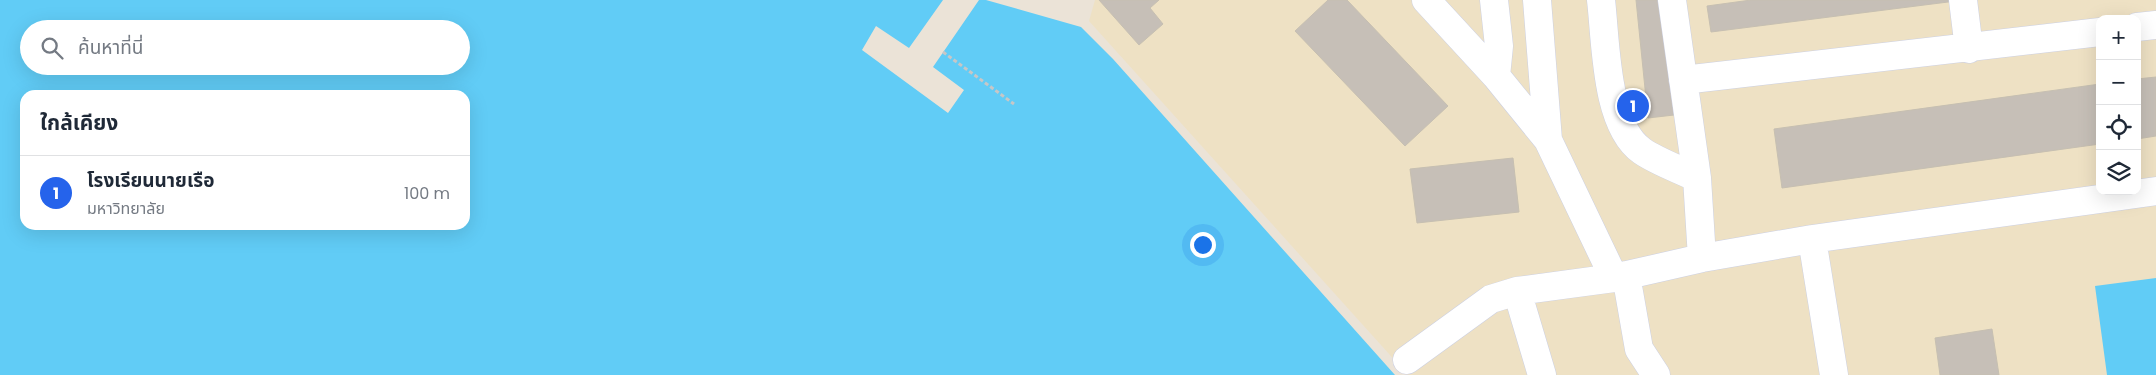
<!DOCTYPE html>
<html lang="th">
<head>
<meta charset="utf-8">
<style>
	:root { --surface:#fff; --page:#f2f2f3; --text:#1f2937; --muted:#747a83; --line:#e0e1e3; --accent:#2563eb }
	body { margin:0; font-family:Poppins,"Noto Sans Thai",sans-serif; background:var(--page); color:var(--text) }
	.controls { position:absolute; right:15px; top:15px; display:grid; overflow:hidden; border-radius:10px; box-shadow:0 5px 20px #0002 }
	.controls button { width:45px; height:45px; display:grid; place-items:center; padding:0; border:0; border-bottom:1px solid var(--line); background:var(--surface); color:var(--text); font:25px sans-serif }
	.you { position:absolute; left:1202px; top:244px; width:18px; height:18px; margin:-12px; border:4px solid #fff; border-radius:50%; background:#1a73e8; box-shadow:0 0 0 8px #1a73e833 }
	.badge { display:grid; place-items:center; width:32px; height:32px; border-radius:50%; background:var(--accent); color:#fff; font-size:16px; font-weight:700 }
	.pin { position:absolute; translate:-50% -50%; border:2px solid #fff; box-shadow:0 1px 5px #0006 }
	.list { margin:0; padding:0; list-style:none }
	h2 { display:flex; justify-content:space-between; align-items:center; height:65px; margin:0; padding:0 20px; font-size:21px }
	h2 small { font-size:16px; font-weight:400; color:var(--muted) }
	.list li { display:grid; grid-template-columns:32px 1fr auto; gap:15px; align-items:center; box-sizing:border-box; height:75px; padding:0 20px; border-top:1px solid var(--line) }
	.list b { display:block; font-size:19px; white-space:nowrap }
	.list p { margin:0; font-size:16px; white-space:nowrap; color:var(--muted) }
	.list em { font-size:16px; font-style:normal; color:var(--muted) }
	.icon { flex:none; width:28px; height:28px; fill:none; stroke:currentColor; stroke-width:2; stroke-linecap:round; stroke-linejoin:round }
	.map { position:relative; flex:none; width:2156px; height:375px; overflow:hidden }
	.search { position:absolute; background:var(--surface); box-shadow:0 5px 20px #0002; left:20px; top:20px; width:450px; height:55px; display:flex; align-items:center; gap:12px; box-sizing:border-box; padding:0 18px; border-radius:28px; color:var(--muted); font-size:19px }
	.panel { position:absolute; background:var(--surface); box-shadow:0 5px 20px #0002; left:20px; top:90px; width:450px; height:140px; border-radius:15px }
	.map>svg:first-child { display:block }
	.education { fill:#eee1c4; fill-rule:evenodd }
	.water { fill:#61ccf6; fill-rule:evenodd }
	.pier { fill:#ebe3d7 }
	.building { fill:#c6bfb7; stroke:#c6bfb1 }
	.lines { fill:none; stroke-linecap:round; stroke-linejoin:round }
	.minor-casing { stroke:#ccd0e2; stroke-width:29 }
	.path { stroke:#c7c7c7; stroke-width:3; stroke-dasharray:4 2.5; stroke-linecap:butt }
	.minor { stroke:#fff; stroke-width:28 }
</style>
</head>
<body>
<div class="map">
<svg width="2156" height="375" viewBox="0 0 2156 375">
	<rect width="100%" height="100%" fill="#ebe3d7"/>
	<path class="education" d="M1095,0h1061v375h-748l-319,-354zM2100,19h37v172h-37z"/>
	<path class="water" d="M0,0h986l95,27 32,32 282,316h-1395zM29,29h432v37h-432zM25,95h440v130h-440z
		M2156,278v97h-49l-12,-89z"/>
	<path class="pier" d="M943,0h36l-46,67 31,23 -16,23 -86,-63 14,-24 33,22z"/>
	<path class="building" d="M1099,0h60l-9,8 13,16 -24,21z
		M1328,0h19l101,106 -43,40 -110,-115z
		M1636,0h26l12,115 -26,3z
		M1751,0h205v1l-245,31 -4,-26z
		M2156,77v59l-19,3v-60z
		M2100,84v60l-318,44 -8,-59z
		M1513,158l6,54 -102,11 -7,-54z
		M1992,329l7,46h-59l-5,-37z"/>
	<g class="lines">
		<g class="minor-casing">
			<path id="minor" d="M1426,0l70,76 52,64
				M1494,0l5,46 -3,30
				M1537,0l11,140 66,138
				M1601,0c5,42 4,125 41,151 16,11 37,18 55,27
				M1672,0l25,178 5,80
				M1963,0l6,49
				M2137,27l19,-2
				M1683,80l417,-48
				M1812,239l22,136
				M1626,275l13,74 17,26
				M1517,291l25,84
				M1407,360l84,-61 26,-8 97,-13 88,-20 110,-19 344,-48"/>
		</g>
		<path class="path" d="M943,52l71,52"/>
		<use href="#minor" class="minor"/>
	</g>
</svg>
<div class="controls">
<button>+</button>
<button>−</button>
<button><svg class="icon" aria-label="locate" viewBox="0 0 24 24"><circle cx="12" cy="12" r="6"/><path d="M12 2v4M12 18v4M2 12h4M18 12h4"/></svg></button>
<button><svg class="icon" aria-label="layers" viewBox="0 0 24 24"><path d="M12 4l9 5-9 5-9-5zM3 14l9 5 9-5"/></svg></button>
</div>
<div class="you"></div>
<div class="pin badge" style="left:1633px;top:106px">1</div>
<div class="search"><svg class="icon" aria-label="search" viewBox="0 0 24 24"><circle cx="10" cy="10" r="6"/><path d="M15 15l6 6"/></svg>ค้นหาที่นี่</div>
<section class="panel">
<h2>ใกล้เคียง<small></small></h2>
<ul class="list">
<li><span class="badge">1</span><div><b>โรงเรียนนายเรือ</b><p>มหาวิทยาลัย</p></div><em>100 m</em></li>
</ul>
</section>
</div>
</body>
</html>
